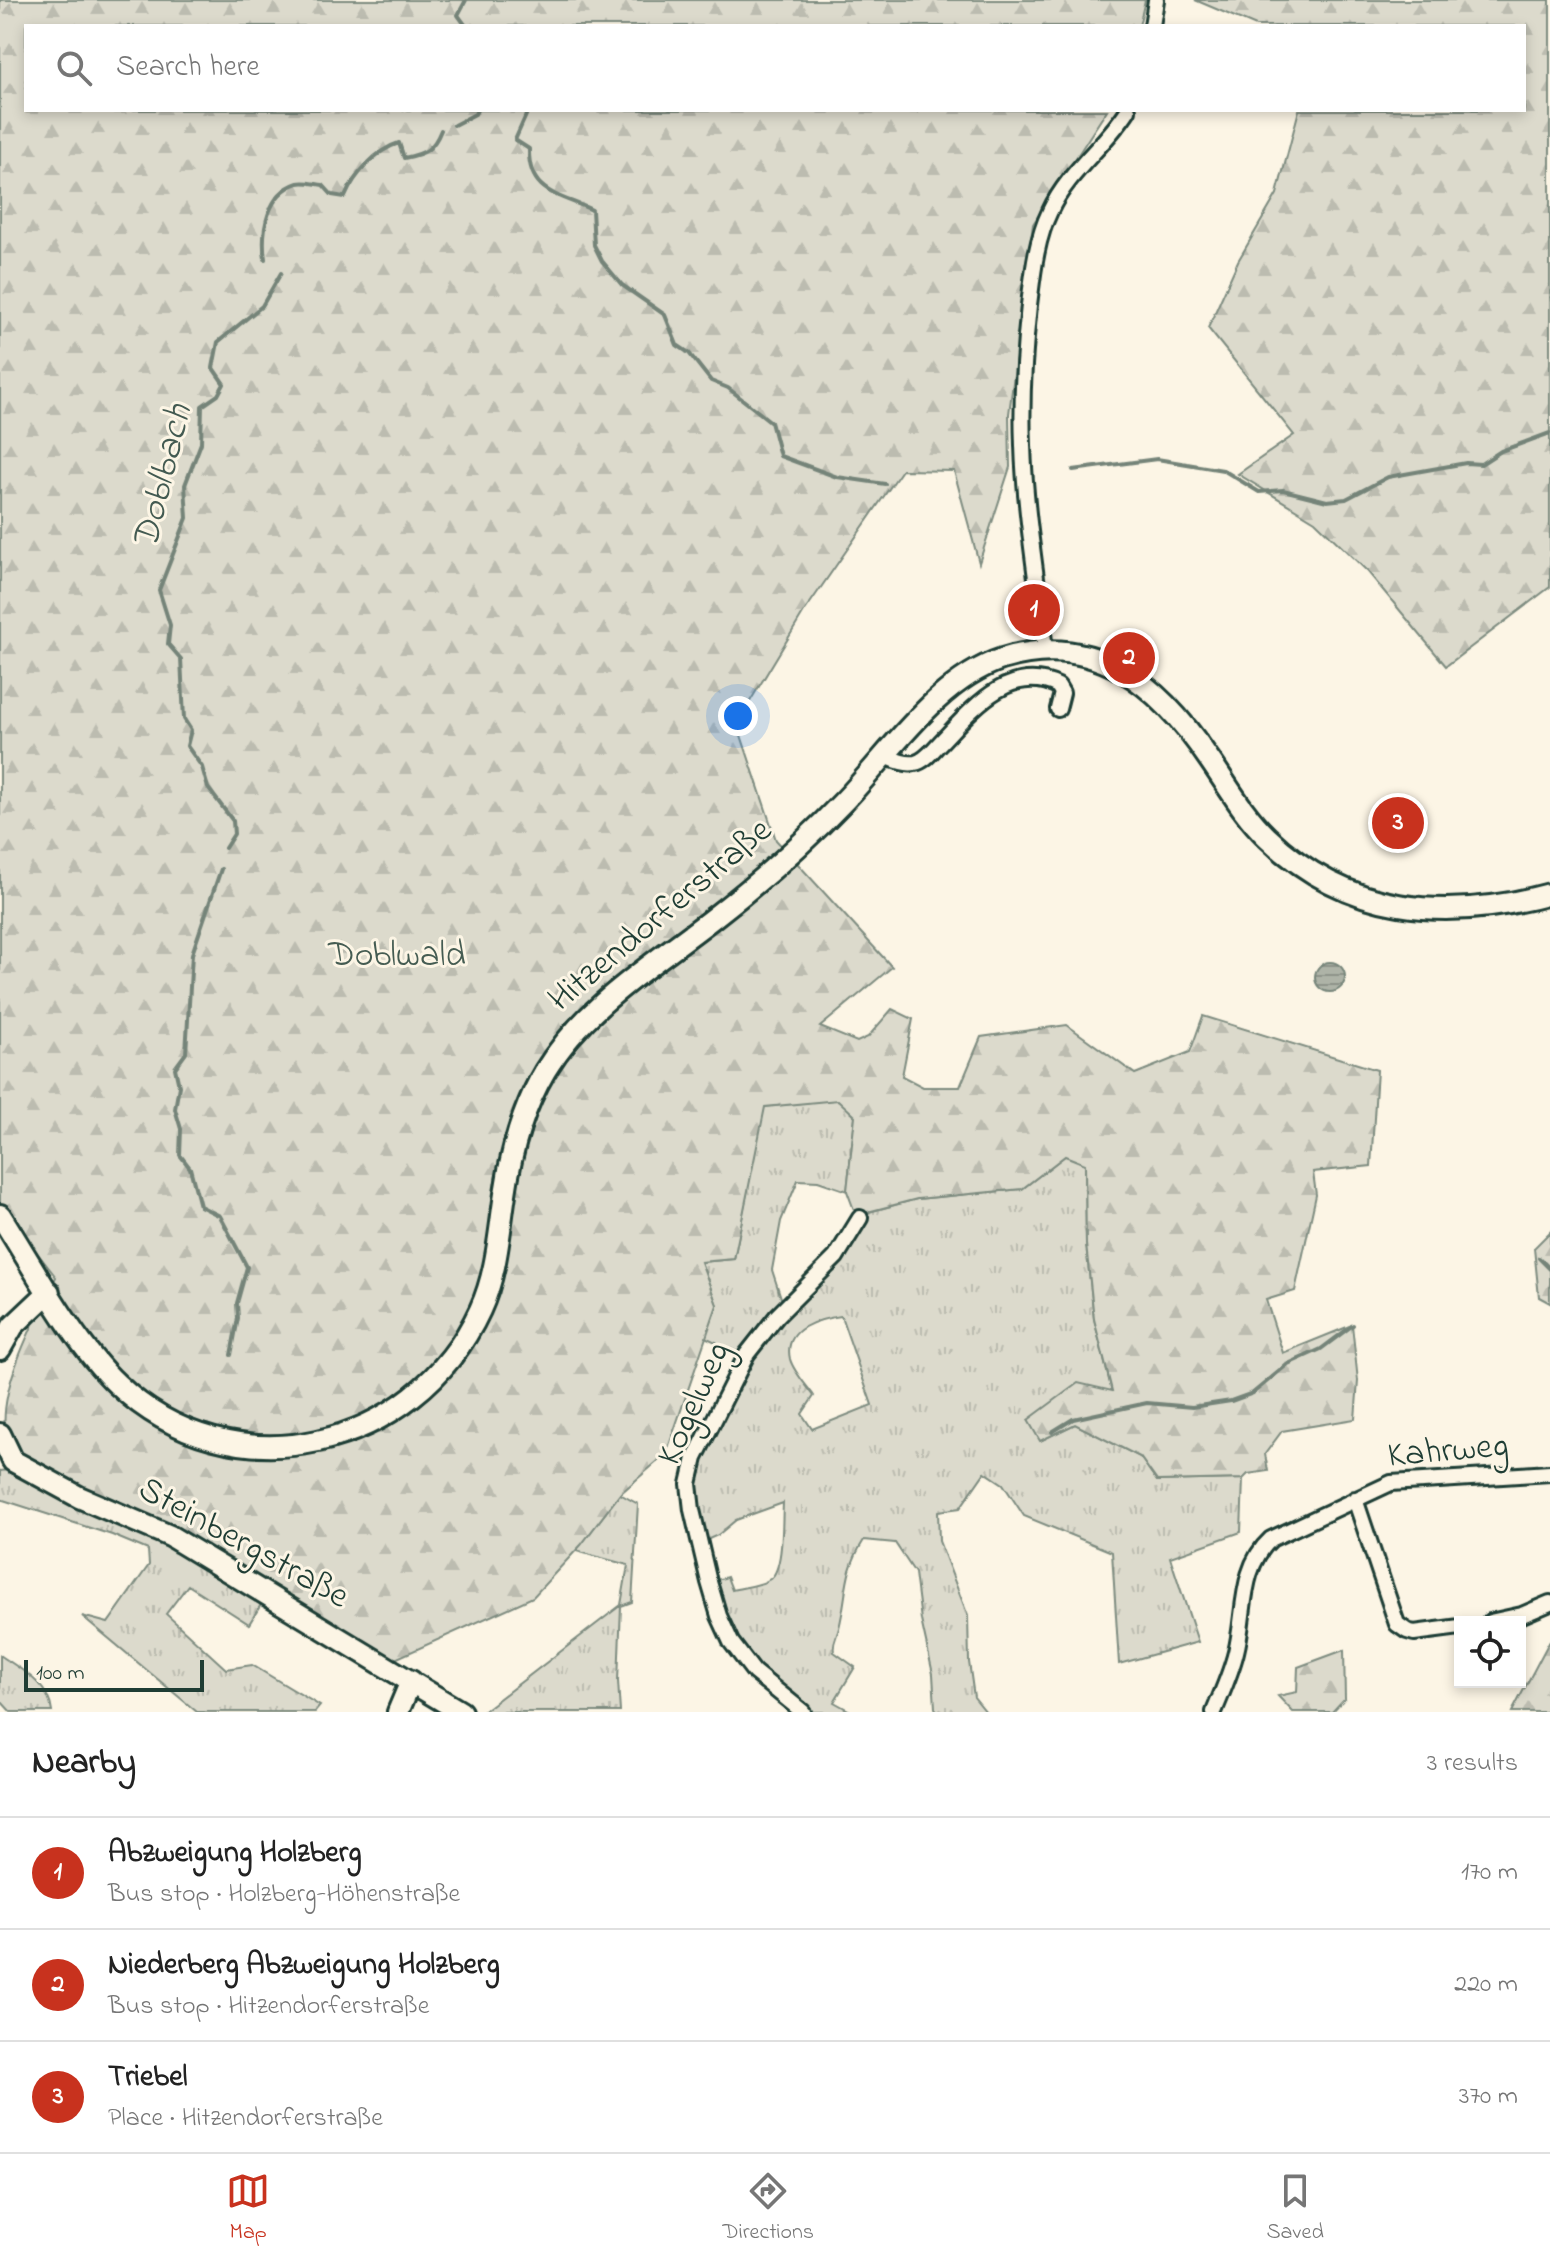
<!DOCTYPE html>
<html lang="en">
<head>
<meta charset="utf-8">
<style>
	:root { --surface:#fff; --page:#f2f2f2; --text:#222; --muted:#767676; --line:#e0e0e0; --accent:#c8321e }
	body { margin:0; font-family:"Indie Flower",sans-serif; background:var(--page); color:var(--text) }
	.controls { position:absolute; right:24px; bottom:24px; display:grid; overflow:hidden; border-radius:0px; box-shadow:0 4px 12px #0003 }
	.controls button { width:72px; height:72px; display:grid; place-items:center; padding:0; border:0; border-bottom:2px solid var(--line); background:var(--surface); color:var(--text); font:40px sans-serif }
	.scale { position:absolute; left:24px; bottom:20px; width:180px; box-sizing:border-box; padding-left:8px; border:4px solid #1f3d34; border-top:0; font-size:22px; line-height:28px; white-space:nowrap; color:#1f3d34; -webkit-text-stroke:6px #fcf5e5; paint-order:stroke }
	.you { position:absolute; left:738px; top:716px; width:28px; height:28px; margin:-20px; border:6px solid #fff; border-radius:50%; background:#1a73e8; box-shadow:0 0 0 12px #1a73e833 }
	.badge { display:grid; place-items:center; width:52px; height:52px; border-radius:50%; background:var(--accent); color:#fff; font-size:26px; font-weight:700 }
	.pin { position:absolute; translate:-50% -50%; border:4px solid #fff; box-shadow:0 2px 8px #0006 }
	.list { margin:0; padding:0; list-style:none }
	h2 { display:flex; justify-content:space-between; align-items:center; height:104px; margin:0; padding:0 32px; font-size:34px }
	h2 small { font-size:26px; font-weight:400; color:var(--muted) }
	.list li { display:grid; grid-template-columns:52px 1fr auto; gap:24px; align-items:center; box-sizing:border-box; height:112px; padding:0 32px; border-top:2px solid var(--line) }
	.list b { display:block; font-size:30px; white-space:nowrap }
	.list p { margin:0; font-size:26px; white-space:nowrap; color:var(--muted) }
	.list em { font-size:26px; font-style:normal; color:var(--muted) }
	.icon { flex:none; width:44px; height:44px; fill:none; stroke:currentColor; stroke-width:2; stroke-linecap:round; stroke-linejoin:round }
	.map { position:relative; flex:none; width:1550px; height:1712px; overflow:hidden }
	.search { position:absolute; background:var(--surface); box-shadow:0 4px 12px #0003; left:24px; right:24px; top:24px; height:88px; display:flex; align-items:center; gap:20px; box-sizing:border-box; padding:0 28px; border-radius:0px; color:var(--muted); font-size:30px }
	.sheet { height:440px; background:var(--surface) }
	nav { display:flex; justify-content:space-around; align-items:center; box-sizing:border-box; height:112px; border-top:2px solid var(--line); background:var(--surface); font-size:22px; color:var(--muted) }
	nav a { display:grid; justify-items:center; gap:4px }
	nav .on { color:var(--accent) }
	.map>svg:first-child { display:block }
	.grass { fill:url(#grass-tufts); stroke:#7e8c80; stroke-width:2; fill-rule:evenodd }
	.forest { fill:url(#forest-firs); stroke:#7e8c80; stroke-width:2 }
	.water { fill:url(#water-rules); stroke:#758479; stroke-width:2 }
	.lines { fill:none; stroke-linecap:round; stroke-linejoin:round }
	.stream { stroke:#758479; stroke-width:4 }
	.street-casing { stroke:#1f3d34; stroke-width:20 }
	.secondary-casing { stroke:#1f3d34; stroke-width:26 }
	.street { stroke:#fcf5e5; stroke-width:14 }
	.secondary { stroke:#fcf5e5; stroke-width:20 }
	.labels { text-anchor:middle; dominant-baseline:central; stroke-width:6; stroke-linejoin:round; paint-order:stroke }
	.street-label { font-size:36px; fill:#1f3d34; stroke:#fcf5e5 }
	.park-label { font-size:36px; fill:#455c52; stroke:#fcf5e5 }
	.water-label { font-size:38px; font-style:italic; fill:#435a51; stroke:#fcf5e5 }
</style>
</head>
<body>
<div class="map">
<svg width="1550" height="1712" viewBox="0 0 1550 1712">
	<defs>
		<pattern id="grass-tufts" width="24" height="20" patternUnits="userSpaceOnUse" patternTransform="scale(2)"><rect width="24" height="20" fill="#dcdacc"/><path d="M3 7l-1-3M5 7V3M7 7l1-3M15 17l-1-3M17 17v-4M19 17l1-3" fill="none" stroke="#bcbcb0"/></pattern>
		<pattern id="forest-firs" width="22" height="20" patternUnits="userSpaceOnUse" patternTransform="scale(2)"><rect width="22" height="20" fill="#dcdacc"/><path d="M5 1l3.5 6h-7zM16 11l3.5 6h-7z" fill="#bcbcb0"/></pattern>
		<pattern id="water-rules" width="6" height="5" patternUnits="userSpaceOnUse" patternTransform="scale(2)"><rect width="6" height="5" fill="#aeb3a7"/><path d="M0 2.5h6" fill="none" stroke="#8d9389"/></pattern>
	</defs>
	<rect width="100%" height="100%" fill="#fcf5e5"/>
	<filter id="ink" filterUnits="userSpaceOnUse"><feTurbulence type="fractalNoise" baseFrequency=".0125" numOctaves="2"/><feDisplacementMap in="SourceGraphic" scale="16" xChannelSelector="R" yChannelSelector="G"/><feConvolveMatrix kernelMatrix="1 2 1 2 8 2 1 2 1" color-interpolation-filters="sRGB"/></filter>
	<g filter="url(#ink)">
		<path class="grass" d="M839,1099l16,17 -8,75 -29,-10 -20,-1 -17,41 -9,49 11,34 -42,50 -36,-17 12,-32 -16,-43 33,-3 30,-152z
			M1066,1155l19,9 1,80 8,75 18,73 -72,49 35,-17 65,33 17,24 86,-2 -2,53 -71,25 28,85 -79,22 -7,-112 -88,-36 -21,-32 -18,-12 -25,36 -22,3 1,30 29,75 1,46 5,35 12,15h-48l-3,-4 -2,-34 -12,-54 -6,-47 -20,-30 -31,-3c-21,33 -16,53 -25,88 -2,9 -7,14 -5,24l21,15 -21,35 18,10h-44l-61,-52 -33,-71 3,-9 10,-3 5,13c12,-3 29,-4 38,-11 14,-9 12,-60 13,-76l-47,17 -18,15 -16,7 -9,-68 48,-104 128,-158 48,-13 105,-10zM841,1316l31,89 -60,24 -10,-15 12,-18c-7,-10 -21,-25 -24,-37 -7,-31 29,-40 51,-43z
			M16,1469l124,59 125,70 -16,26 -61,-39 -22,29 60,55 26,-4 68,41 -5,6h-118l-115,-96 26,7 41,-58 -1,-15 -36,-15 -112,-36v-28z
			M620,1494l18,10 -6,98 -11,4 -3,75 2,31h-138l139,-107 7,-40 -52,-14z
			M0,1655c21,15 49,28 52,57h-41l-11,-12z"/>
		<path class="forest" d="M0,0h1145l-6,26h-1113v84h1081l-74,114 -24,190 1,53 -31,96 -25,-92 -52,-1 -98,142 -67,111 39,117 116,127 -72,60 37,15 11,-5 24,-28 21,10 -11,57 21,11h37l21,-50 86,-12 68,49 55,-22 13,-36 174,54 -6,96 -58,6 3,23 -21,96 -29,9 17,53 69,-28 6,56 -3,38 -73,12 -17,23 3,17 -20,3 -5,5 -86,2 -17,-24 -65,-33 -35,17 -12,-21 50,-37 34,8 -18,-72 -8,-75 -1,-80 -20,-8 -43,33 -105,10 -61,16 -9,-24 8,-75 -17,-16 -73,7 -31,152 -33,3 16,43 -51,149 -46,40 -39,51 -48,52 -140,63 -375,-202c-4,-9 -11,-19 -13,-28 -5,-47 31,-112 51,-153l-56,-72z
			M1195,0h355v587l-104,79 -78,-94 -53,-51 -77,-47 56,-39 -86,-107 30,-67 39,-67 22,-84h225v-84h-268z
			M1550,1232v71l-11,-6 -5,-49z
			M1550,1640v72h-38z
			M1344,1650l1,48 -13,14h-39l-15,-16 19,-4 1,-25z"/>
		<path class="water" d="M1315 977a15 15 0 1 1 30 0a15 15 0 1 1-30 0Z"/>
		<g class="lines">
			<path class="stream" d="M466,26l-8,-11 8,-15
				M525,110l2,3 -12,27 14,9c-1,44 29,45 63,61l2,35 8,16 20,24 43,30 12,30 12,8 22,28 17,7 43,34 9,34 57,21 48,7
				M454,125l21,-11 2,-4
				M265,259c-4,-28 2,-66 33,-76 7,-2 17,1 25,2l9,10 13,2c9,-22 31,-47 54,-54l5,15c21,-4 29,-8 37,-28
				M1073,470l84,-11 66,11 36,22 24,-2 44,11 19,-2 42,-22 78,-14 15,1 20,-13 49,-18
				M225,848l9,-14 -1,-13 -25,-33 -6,-21 -15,-21 4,-16 -7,-11 -3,-60 -13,-15 2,-19 -11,-35 28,-72 -2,-33 16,-42 1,-37 16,-11 6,-11 -11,-16 5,-26 44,-36 19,-33
				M221,869l-29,85 -6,99 -11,15 4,18 -4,23 6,20 -1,26 10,13 10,38 20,10 27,51 -10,36 1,15 -7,37
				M1539,1258l11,11
				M1052,1432l21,-13 74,-16 45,4 39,-6 22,-8 35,-29 33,-15 32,-24"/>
			<g class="street-casing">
				<path id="street" d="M1152,26l4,-26
					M1045,651c-7,-68 -20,-137 -22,-206 -2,-47 1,-93 6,-140 4,-32 7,-65 21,-94 18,-39 55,-65 78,-101
					M885,756c10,4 20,9 30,7 10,-2 17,-12 24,-19 31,-32 69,-82 119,-58l4,7 -4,16
					M1355,1499l42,125 10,7 7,2 46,-6
					M1490,1622l32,-7 28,-12
					M803,1712l-49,-40 -23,-30 -12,-26 -10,-34 -17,-72 -3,-26 6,-26 52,-104 30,-38 59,-59 24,-39
					M1214,1712c8,-20 17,-39 22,-60 10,-39 3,-84 35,-113l120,-56 159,-10"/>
			</g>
			<g class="secondary-casing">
				<path id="secondary" d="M0,1215c34,53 72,126 117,169 115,110 298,67 363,-74 17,-37 19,-77 25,-116 6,-43 18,-86 40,-123 41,-67 108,-106 168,-153 45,-35 90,-74 129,-115 47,-48 95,-123 160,-144 94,-29 158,27 207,100 19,27 34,55 58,78 81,78 179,85 283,57
					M0,1349l13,-23 36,-34
					M0,1434l13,27 66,36 91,39 291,176
					M398,1712l13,-31"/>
			</g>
			<use href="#street" class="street"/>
			<use href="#secondary" class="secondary"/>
		</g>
	</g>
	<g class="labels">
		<g class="street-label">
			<text transform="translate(661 916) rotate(-40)">Hitzendorferstraße</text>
			<text transform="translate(695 1404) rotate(-66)">Kogelweg</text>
			<text transform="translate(1448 1452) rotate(-5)">Kahrweg</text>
			<text transform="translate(243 1544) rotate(29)">Steinbergstraße</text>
		</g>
		<g class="park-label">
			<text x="397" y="956">Doblwald</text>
		</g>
		<g class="water-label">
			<text transform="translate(164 477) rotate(-76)">Doblbach</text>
		</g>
	</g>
</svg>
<div class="controls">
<button><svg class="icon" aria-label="locate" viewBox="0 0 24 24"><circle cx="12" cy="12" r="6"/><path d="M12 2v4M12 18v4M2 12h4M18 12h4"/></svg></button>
</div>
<div class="scale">100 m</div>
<div class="you"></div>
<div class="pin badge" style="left:1034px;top:610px">1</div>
<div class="pin badge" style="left:1129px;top:658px">2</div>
<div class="pin badge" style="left:1398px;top:823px">3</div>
<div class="search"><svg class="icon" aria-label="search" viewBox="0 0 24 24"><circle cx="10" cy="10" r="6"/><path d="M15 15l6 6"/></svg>Search here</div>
</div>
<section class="sheet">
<h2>Nearby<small>3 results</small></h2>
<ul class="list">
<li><span class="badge">1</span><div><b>Abzweigung Holzberg</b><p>Bus stop · Holzberg-Höhenstraße</p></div><em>170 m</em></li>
<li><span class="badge">2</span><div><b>Niederberg Abzweigung Holzberg</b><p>Bus stop · Hitzendorferstraße</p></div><em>220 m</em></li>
<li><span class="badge">3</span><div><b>Triebel</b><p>Place · Hitzendorferstraße</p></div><em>370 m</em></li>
</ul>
</section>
<nav>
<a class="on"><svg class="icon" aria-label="map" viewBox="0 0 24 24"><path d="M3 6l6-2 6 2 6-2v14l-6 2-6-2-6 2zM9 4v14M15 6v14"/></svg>Map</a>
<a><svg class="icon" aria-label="directions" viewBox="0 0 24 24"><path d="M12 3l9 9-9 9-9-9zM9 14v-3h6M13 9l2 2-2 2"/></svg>Directions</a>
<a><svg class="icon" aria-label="saved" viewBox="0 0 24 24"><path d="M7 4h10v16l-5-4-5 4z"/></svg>Saved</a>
</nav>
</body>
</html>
